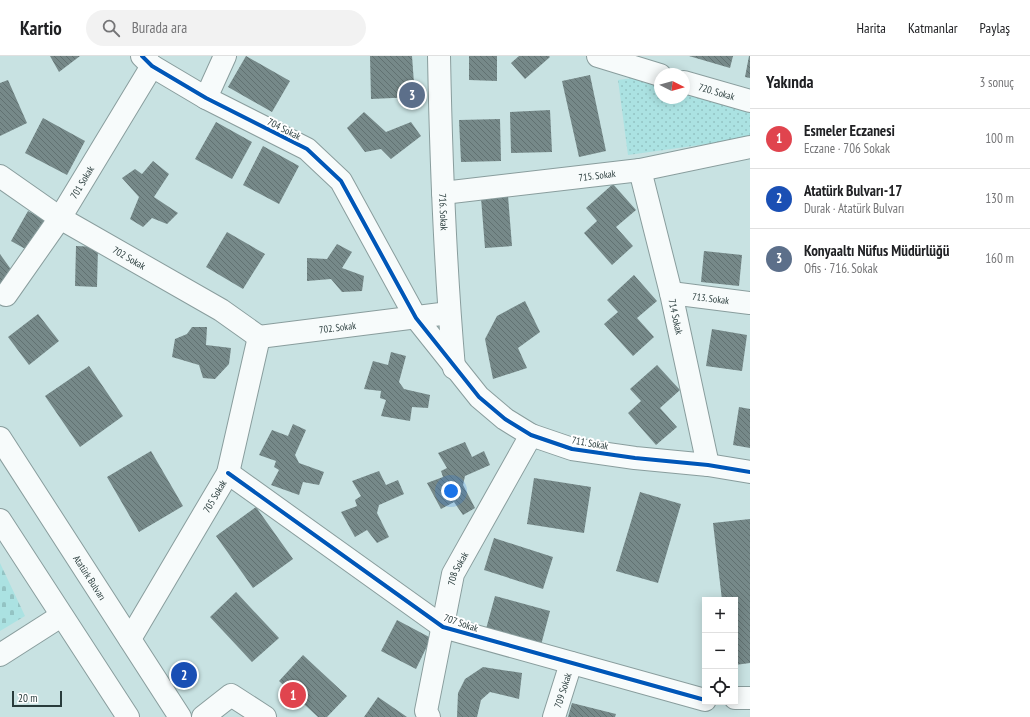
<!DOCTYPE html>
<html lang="tr">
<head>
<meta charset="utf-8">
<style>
	:root { --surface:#fff; --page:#f2f2f2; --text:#202124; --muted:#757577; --line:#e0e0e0; --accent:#617676 }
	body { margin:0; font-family:"PT Sans Narrow",sans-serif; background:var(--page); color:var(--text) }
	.controls { position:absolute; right:12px; bottom:12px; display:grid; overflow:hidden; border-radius:0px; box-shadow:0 2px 10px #0003 }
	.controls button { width:36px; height:36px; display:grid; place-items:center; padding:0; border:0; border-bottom:1px solid var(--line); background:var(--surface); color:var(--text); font:20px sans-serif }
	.compass { position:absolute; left:654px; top:12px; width:36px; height:36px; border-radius:50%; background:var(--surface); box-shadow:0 2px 10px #0003; rotate:96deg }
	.scale { position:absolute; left:12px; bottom:10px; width:50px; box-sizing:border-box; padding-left:4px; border:2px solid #293c3c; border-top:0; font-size:11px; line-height:14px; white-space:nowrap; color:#293c3c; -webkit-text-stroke:3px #fff; paint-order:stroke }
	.you { position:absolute; left:451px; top:435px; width:14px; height:14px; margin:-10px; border:3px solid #fff; border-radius:50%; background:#1a73e8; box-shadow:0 0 0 6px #1a73e833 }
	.badge { display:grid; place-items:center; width:26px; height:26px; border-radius:50%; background:var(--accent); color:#fff; font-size:13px; font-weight:700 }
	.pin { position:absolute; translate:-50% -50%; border:2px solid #fff; box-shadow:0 1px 4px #0006 }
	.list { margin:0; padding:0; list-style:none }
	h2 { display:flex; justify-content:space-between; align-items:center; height:52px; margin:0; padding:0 16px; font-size:17px }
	h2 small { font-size:13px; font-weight:400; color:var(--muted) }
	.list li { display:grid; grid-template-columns:26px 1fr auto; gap:12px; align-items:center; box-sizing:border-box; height:60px; padding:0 16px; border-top:1px solid var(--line) }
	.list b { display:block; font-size:15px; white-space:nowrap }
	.list p { margin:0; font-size:13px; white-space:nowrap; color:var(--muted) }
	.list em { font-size:13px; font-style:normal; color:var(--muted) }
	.icon { flex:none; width:22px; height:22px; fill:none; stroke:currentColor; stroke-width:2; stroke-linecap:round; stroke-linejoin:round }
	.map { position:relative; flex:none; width:750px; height:661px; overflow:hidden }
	header { display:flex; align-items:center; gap:24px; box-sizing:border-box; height:56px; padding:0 20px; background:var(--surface); border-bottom:1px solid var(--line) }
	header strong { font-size:19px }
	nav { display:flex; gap:22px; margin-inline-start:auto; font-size:14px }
	.search { width:280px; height:36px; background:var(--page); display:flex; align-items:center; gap:10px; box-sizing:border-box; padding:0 14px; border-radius:22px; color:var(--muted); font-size:15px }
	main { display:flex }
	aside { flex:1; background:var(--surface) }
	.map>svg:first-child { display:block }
	.cemetery { fill:url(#cemetery-stones) }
	.park { fill:url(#park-dots) }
	.building { fill:url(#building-back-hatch) }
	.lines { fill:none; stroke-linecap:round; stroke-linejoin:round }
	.minor-casing { stroke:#899d9d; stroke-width:24 }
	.major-casing { stroke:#899d9d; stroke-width:24 }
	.minor { stroke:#f7fbfb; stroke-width:22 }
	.major { stroke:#f7fbfb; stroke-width:22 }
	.cycleway-casing { stroke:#fff; stroke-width:6 }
	.cycleway { stroke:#0057b8; stroke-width:4 }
	.labels { text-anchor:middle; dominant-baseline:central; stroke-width:4; stroke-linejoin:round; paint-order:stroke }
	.street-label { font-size:10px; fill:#293c3c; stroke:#fff }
</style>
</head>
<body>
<header>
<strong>Kartio</strong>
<div class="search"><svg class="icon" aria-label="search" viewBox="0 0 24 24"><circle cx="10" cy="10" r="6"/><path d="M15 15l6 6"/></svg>Burada ara</div>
<nav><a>Harita</a><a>Katmanlar</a><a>Paylaş</a></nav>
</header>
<main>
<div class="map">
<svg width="750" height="661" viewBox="0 0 750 661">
	<defs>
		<pattern id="cemetery-stones" width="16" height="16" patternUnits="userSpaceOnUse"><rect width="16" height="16" fill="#abe2e2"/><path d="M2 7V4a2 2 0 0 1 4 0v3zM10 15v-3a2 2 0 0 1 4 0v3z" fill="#93c3c3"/></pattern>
		<pattern id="park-dots" width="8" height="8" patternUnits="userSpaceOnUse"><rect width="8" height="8" fill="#abe2e2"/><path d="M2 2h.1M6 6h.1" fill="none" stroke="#93c3c3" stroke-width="1.8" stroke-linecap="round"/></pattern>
		<pattern id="building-back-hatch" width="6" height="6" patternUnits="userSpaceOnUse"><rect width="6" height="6" fill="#768989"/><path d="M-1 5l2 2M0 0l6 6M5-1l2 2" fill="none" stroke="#617171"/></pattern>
	</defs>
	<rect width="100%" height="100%" fill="#c8e2e2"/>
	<path class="cemetery" d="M0,507l25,53 -25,15z"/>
	<path class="park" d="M633,22l27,8v12h24v-5l66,20v25l-122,17 -10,-75z"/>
	<path class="building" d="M50,0h30l-21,16z
		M246,0l44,25 -18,31 -44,-25z
		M370,0h42l3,41 -44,2z
		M469,0h28v25l-28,-1z
		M519,0h30l1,1 -25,22 -14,-16z
		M689,0h44l-3,12z
		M749,0h1v22l-5,-1z
		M590,19l16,76 -27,6 -17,-76z
		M8,24l19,43 -27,13v-53z
		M550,54l2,42 -41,1 -1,-41z
		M364,56l22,20 25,-10 10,14 -30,23 -10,-10 -16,3 -18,-24z
		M43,62l42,23 -18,34 -42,-22z
		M500,63l1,42 -40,1 -2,-42z
		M216,66l36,20 -20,37 -37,-20z
		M263,90l36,20 -20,38 -36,-19z
		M153,105l16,13 -15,23 24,16 -11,11 -15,-6 -9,9 -13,-8 9,-22 -17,-19 13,-9 7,5z
		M613,128l23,26 -20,17 17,19 -21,19 -28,-32 13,-12 -11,-13z
		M508,140l4,50 -27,2 -4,-50z
		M28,155l18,10 -17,30 -18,-10z
		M227,176l38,22 -22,35 -37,-22z
		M337,188l15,8 -10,16 22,8 -2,15 -20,1 -11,-13 -24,2v-23l20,1z
		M76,190l22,1 -1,40 -22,-1z
		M704,195l38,4 -3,31 -38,-4z
		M0,198l15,21 -15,10z
		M634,219l23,26 -20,17 17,19 -21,19 -29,-32 14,-12 -11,-12z
		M525,245l15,31 -22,16 9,20 -34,11 -8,-40 12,-23z
		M38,258l21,27 -30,24 -21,-28z
		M192,271h15l-1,18 25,3 -2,16 -14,15 -12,-1 -4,-13 -27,-8 3,-18 12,-5z
		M712,273l35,6 -5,36 -36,-5z
		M391,296l15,4 -7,26 5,7 26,6 -2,13 -16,-1 -2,14 -29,-5 5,-16 -6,-2 1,-7 -17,-2 9,-28 15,4z
		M657,309l23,25 -20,18 17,19 -21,18 -28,-32 13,-12 -11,-12z
		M89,310l34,50 -43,31 -35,-51z
		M739,351l11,2v39l-17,-3z
		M293,368l13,6 -11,25 4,8 25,9 -5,13 -16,-3 -4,13 -28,-10 8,-15 -5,-3 2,-6 -17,-6 13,-25 16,6z
		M465,386l7,15 12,-6 6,14 -25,11 -2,9 12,23 -12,7 -9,-13 -13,7 -14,-26 16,-6 -2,-6 6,-3 -9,-15z
		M151,395l32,55 -44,26 -32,-55z
		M379,415l7,14 12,-5 6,14 -25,11 -2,8 12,24 -12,6 -10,-13 -12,7 -14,-25 16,-6 -2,-6 6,-4 -9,-15z
		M534,422l57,9 -7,46 -57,-9z
		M640,436l41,12 -23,79 -42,-12z
		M256,451l37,52 -40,29 -37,-52z
		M750,463v144l-15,2v-65h-13l-9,-77z
		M494,482l59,19 -10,32 -59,-19z
		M236,536l43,46 -27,24 -42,-45z
		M495,540l55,15 -9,34 -55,-16z
		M397,564l34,18 -15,31 -35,-18z
		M303,599l44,41 -20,21h-9l-39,-36z
		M483,611l39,6 -3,26 -29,-7 -9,8 -4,17h-20l1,-24 7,-14z
		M378,641l29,20h-43z
		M572,647l44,11 -1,3h-47z"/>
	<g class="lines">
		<g class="minor-casing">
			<g id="minor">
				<path d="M142,0l10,10 54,32 101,51 34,32 75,137 63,79 26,22 26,16 41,14 63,9 73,7 42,7"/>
				<path id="s1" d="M439,0c2,104 6,209 15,312"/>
				<path d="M598,0l62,19"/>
				<path id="s2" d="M684,26l66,19"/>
				<path d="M206,42l19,-42"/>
				<path id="s3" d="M640,114l31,123 37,172"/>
				<path id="s4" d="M0,120l60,42 161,92 38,27"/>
				<path id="s5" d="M443,137l197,-23 110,-23"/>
				<path id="s6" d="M671,237l79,10"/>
				<path id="s7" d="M6,239l54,-77 92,-152"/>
				<path id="s8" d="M259,281l190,-24"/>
				<path d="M228,417l215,154 262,73"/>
				<path id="s9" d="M130,583l98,-166 31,-136"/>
				<path d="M0,599l61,-39"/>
				<path d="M735,642h15"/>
				<path d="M203,661l28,-22 34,22"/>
				<path id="s10" d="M429,661l-3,-6 27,-137 78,-139"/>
				<path id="s11" d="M554,661l17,-54"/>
			</g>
		</g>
		<g class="major-casing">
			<g id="major">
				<path id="s12" d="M0,382l180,279"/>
				<path d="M0,464l128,197"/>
			</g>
		</g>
		<use href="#minor" class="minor"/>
		<use href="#major" class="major"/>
		<g class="cycleway-casing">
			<path id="cycleway" d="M142,0l10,10 54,32 101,51 34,32 75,137 63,79 26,22 26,16 41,14 63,9 73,7 42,7
				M228,417l215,154 262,73"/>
		</g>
		<use href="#cycleway" class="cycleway"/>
	</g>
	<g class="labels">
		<g class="street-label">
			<text stroke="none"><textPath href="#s2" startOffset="34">720. Sokak</textPath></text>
			<text transform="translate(284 73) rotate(27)">704 Sokak</text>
			<text stroke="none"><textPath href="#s5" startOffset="155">715. Sokak</textPath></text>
			<text stroke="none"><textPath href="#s7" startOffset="136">701 Sokak</textPath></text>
			<text stroke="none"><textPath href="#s1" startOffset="156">716. Sokak</textPath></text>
			<text stroke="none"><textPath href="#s4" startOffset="153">702 Sokak</textPath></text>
			<text stroke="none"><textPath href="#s6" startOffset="40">713. Sokak</textPath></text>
			<text stroke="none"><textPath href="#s3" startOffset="151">714 Sokak</textPath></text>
			<text stroke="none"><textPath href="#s8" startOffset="79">702. Sokak</textPath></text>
			<text transform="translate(590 387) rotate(10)">711. Sokak</text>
			<text stroke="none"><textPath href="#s9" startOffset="166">705 Sokak</textPath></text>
			<text stroke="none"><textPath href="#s10" startOffset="153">708 Sokak</textPath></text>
			<text stroke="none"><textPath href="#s12" startOffset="166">Atatürk Bulvarı</textPath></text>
			<text transform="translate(461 567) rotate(19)">707 Sokak</text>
			<text stroke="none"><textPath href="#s11" startOffset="28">709 Sokak</textPath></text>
		</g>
	</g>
</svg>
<div class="controls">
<button>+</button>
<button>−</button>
<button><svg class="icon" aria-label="locate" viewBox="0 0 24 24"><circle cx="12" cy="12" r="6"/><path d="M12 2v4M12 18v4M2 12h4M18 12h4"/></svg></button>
</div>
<svg class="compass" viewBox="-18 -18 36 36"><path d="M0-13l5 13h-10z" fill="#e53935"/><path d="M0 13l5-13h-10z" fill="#757577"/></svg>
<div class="scale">20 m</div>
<div class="you"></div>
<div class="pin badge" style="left:293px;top:639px;background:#e0444e">1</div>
<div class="pin badge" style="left:184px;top:619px;background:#1a4fb4">2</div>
<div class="pin badge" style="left:412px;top:39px;background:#5c6f8a">3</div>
</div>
<aside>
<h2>Yakında<small>3 sonuç</small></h2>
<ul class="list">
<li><span class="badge" style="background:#e0444e">1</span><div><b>Esmeler Eczanesi</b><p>Eczane · 706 Sokak</p></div><em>100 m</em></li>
<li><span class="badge" style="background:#1a4fb4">2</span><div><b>Atatürk Bulvarı-17</b><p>Durak · Atatürk Bulvarı</p></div><em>130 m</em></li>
<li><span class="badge" style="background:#5c6f8a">3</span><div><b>Konyaaltı Nüfus Müdürlüğü</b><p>Ofis · 716. Sokak</p></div><em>160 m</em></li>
</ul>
</aside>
</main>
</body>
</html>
